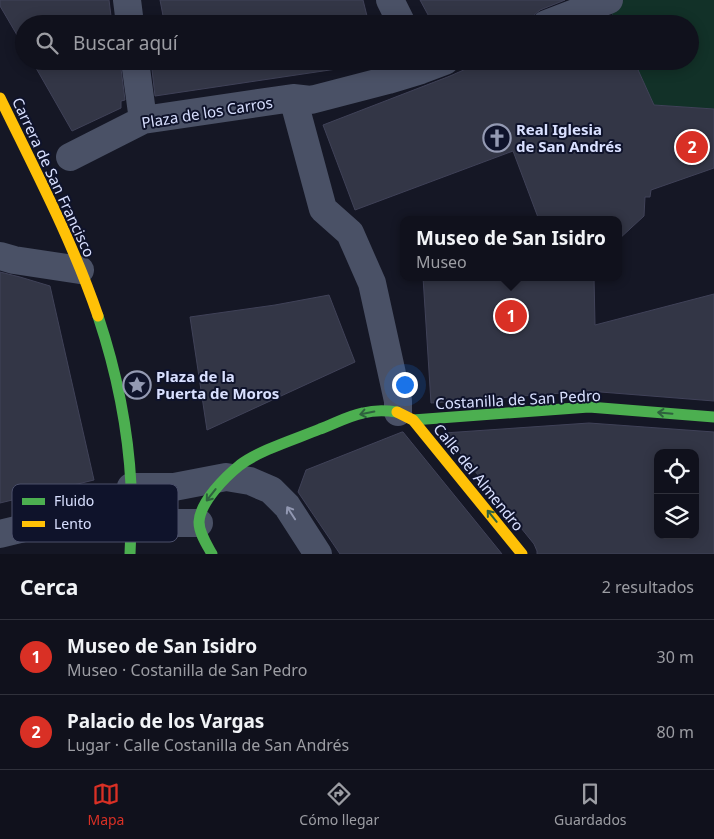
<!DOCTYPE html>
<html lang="es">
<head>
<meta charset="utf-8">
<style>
	:root { --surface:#10111c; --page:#191a25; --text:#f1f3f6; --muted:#9c9da3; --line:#30313b; --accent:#d93025 }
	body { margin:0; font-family:"Noto Sans",sans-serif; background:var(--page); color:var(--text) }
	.controls { position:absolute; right:15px; bottom:15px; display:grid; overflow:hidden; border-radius:10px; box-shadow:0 2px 12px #0003 }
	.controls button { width:45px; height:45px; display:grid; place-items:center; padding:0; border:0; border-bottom:1px solid var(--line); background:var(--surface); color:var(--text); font:25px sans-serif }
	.you { position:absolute; left:404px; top:384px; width:18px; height:18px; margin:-12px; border:4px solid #fff; border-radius:50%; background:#1a73e8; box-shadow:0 0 0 8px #1a73e833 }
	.badge { display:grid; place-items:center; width:32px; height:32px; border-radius:50%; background:var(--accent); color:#fff; font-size:16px; font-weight:700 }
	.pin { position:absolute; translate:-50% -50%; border:2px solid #fff; box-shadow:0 1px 5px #0006 }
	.popup { position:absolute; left:400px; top:216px; width:222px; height:65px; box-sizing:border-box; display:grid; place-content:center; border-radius:10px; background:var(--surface); filter:drop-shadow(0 1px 4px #0005); font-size:16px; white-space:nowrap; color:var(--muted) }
	.popup b { font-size:19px; color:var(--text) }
	.popup::after { content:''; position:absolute; left:50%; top:100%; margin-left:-10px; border:10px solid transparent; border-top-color:var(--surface) }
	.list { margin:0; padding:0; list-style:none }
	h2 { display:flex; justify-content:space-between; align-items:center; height:65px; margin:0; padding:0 20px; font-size:21px }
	h2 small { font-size:16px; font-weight:400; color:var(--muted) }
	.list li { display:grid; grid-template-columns:32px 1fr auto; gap:15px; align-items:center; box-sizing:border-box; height:75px; padding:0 20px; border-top:1px solid var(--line) }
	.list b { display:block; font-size:19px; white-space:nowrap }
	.list p { margin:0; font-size:16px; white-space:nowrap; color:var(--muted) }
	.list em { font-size:16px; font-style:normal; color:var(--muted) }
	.icon { flex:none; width:28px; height:28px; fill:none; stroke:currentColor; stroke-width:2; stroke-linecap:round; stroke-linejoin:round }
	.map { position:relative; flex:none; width:714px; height:554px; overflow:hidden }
	.search { position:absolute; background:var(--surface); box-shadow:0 2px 12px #0003; left:15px; right:15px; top:15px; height:55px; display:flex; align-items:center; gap:12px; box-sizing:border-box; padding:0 18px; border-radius:28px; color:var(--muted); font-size:19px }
	.sheet { height:215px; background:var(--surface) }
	nav { display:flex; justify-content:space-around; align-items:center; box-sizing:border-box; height:70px; border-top:1px solid var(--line); background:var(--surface); font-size:14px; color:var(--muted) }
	nav a { display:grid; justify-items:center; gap:2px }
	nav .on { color:var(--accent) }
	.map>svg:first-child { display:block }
	.green { fill:#123128 }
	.building { fill:#333646; stroke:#404258; fill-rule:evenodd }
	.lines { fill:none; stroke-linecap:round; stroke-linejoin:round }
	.street { stroke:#4a5166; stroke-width:28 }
	.fast { stroke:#4caf50; stroke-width:11 }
	.slow { stroke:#ffc107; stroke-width:11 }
	.oneway { stroke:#2e613e }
	.oneway2 { stroke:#9298b2 }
	.labels { text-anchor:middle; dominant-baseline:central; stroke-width:4; stroke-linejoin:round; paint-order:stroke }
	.street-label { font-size:15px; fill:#d9e0ff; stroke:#0f132b }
	.poi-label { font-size:15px; font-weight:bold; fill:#d9e0ff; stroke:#0f132b; text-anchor:start }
	.key { fill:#0f132b; stroke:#4c506b; stroke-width:1 }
	.key-label { font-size:14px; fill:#d9e0ff }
</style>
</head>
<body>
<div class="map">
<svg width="714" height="554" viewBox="0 0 714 554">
	<rect width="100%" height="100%" fill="#151725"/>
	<path class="green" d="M610,0h104v109l-60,-4 -20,-44h56v-37h-73l-12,-22z"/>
	<path class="building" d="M0,0h109l3,24h-88v23l-24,-41z
		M160,0h203l6,24h-224v-1l19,-2z
		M420,0h145l-25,10 -6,5 -3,9h-98z
		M613,15l4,9h-26z
		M32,61h88l5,39 -4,1v7l-49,23z
		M151,61h226v2l-222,33z
		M484,61h150l20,44 60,4v59l-63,22 -1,7h-5l-1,19 -26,24v-20h-79l-26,-69 -158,59 -32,-85 127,-49z
		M0,272l20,5 30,9 44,194 -94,23z
		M423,277h171l1,48 119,-31v107l-126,-10 -157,12z
		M329,295l26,67 -148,68 -17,-113 85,-12z
		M589,423l125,9v122h-177v-3l-3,-7 -90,-111zM658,453h37v82h-37z
		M402,432h1l99,122h-162l-42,-62 8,-22z"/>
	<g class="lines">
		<path class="street" d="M127,0l3,24
			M390,0l12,24
			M546,24l63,-24
			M135,61l8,59
			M293,98l30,111 27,24 22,50 26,118v11
			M70,157l73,-37 150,-22 18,2 77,-20 33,-10 24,-9
			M0,256l14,4 66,10
			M131,487h43l52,-10 24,4 21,9 16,16 31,48
			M0,534l66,-16 23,-3 43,4 19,4h48"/>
		<path class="fast" d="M98,316c18,54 30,111 33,169 1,23 0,46 -1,69
			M413,420l176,-13 125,10
			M212,554c-5,-9 -13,-21 -13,-32 1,-20 26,-45 41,-57 20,-15 56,-26 80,-36 14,-5 28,-13 43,-16 11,-3 22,-3 34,-1"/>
		<path class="slow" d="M0,98c35,72 72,142 98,218
			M397,412l16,8 109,134"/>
	</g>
	<defs><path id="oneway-shaft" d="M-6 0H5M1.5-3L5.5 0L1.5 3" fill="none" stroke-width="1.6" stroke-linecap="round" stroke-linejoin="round" transform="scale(1.25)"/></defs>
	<g class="oneway">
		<use href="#oneway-shaft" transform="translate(367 413) rotate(169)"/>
		<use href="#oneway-shaft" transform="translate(665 413) rotate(-175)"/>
		<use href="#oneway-shaft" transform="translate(211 495) rotate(128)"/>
		<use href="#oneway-shaft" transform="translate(492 516) rotate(-129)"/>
	</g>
	<use class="oneway2" href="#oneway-shaft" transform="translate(291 513) rotate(-123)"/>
	<defs>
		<g id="church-ring" transform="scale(1.4375)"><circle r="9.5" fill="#0f132b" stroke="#949ab3" stroke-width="1.5"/><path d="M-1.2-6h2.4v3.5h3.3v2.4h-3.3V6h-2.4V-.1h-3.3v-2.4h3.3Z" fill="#949ab3"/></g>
		<g id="sight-ring" transform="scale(1.4375)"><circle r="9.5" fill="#0f132b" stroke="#949ab3" stroke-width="1.5"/><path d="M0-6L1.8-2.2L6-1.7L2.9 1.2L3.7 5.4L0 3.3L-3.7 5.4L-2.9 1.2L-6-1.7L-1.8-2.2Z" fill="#949ab3"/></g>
	</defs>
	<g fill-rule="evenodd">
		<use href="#church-ring" x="497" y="138"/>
		<use href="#sight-ring" x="137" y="385"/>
	</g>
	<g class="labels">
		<g class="street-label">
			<text transform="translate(207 112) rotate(-9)">Plaza de los Carros</text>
			<text transform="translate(54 177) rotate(65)">Carrera de San Francisco</text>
			<text transform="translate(518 399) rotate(-3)">Costanilla de San Pedro</text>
			<text transform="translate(479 477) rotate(51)">Calle del Almendro</text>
		</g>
		<g class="poi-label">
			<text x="516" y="129">Real Iglesia<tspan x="516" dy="17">de San Andrés</tspan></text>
			<text x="156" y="376">Plaza de la<tspan x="156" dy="17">Puerta de Moros</tspan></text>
		</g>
	</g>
	<rect x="12" y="484" width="166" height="58" rx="8" class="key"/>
	<rect x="22" y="498" width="23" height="7" fill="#4caf50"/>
	<rect x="22" y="521" width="23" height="6" fill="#ffc107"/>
	<g class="key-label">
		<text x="54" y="506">Fluido</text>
		<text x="54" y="529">Lento</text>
	</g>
</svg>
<div class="controls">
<button><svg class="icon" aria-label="locate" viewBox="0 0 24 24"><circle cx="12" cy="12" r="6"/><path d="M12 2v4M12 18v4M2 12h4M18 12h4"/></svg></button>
<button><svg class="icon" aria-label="layers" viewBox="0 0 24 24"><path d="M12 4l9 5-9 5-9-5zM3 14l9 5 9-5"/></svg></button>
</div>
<div class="you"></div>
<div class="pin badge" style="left:511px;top:316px">1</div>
<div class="popup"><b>Museo de San Isidro</b>Museo</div>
<div class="pin badge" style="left:692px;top:147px">2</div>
<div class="search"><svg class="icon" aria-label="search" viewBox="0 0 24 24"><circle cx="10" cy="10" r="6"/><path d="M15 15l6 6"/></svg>Buscar aquí</div>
</div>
<section class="sheet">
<h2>Cerca<small>2 resultados</small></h2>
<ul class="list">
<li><span class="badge">1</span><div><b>Museo de San Isidro</b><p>Museo · Costanilla de San Pedro</p></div><em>30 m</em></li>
<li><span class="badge">2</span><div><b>Palacio de los Vargas</b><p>Lugar · Calle Costanilla de San Andrés</p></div><em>80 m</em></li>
</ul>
</section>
<nav>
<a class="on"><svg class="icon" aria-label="map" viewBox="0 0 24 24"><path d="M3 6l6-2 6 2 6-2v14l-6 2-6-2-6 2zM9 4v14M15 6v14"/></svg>Mapa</a>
<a><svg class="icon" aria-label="directions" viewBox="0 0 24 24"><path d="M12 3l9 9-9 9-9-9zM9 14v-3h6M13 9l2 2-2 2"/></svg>Cómo llegar</a>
<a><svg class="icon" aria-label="saved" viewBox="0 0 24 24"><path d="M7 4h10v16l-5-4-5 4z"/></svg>Guardados</a>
</nav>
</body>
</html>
